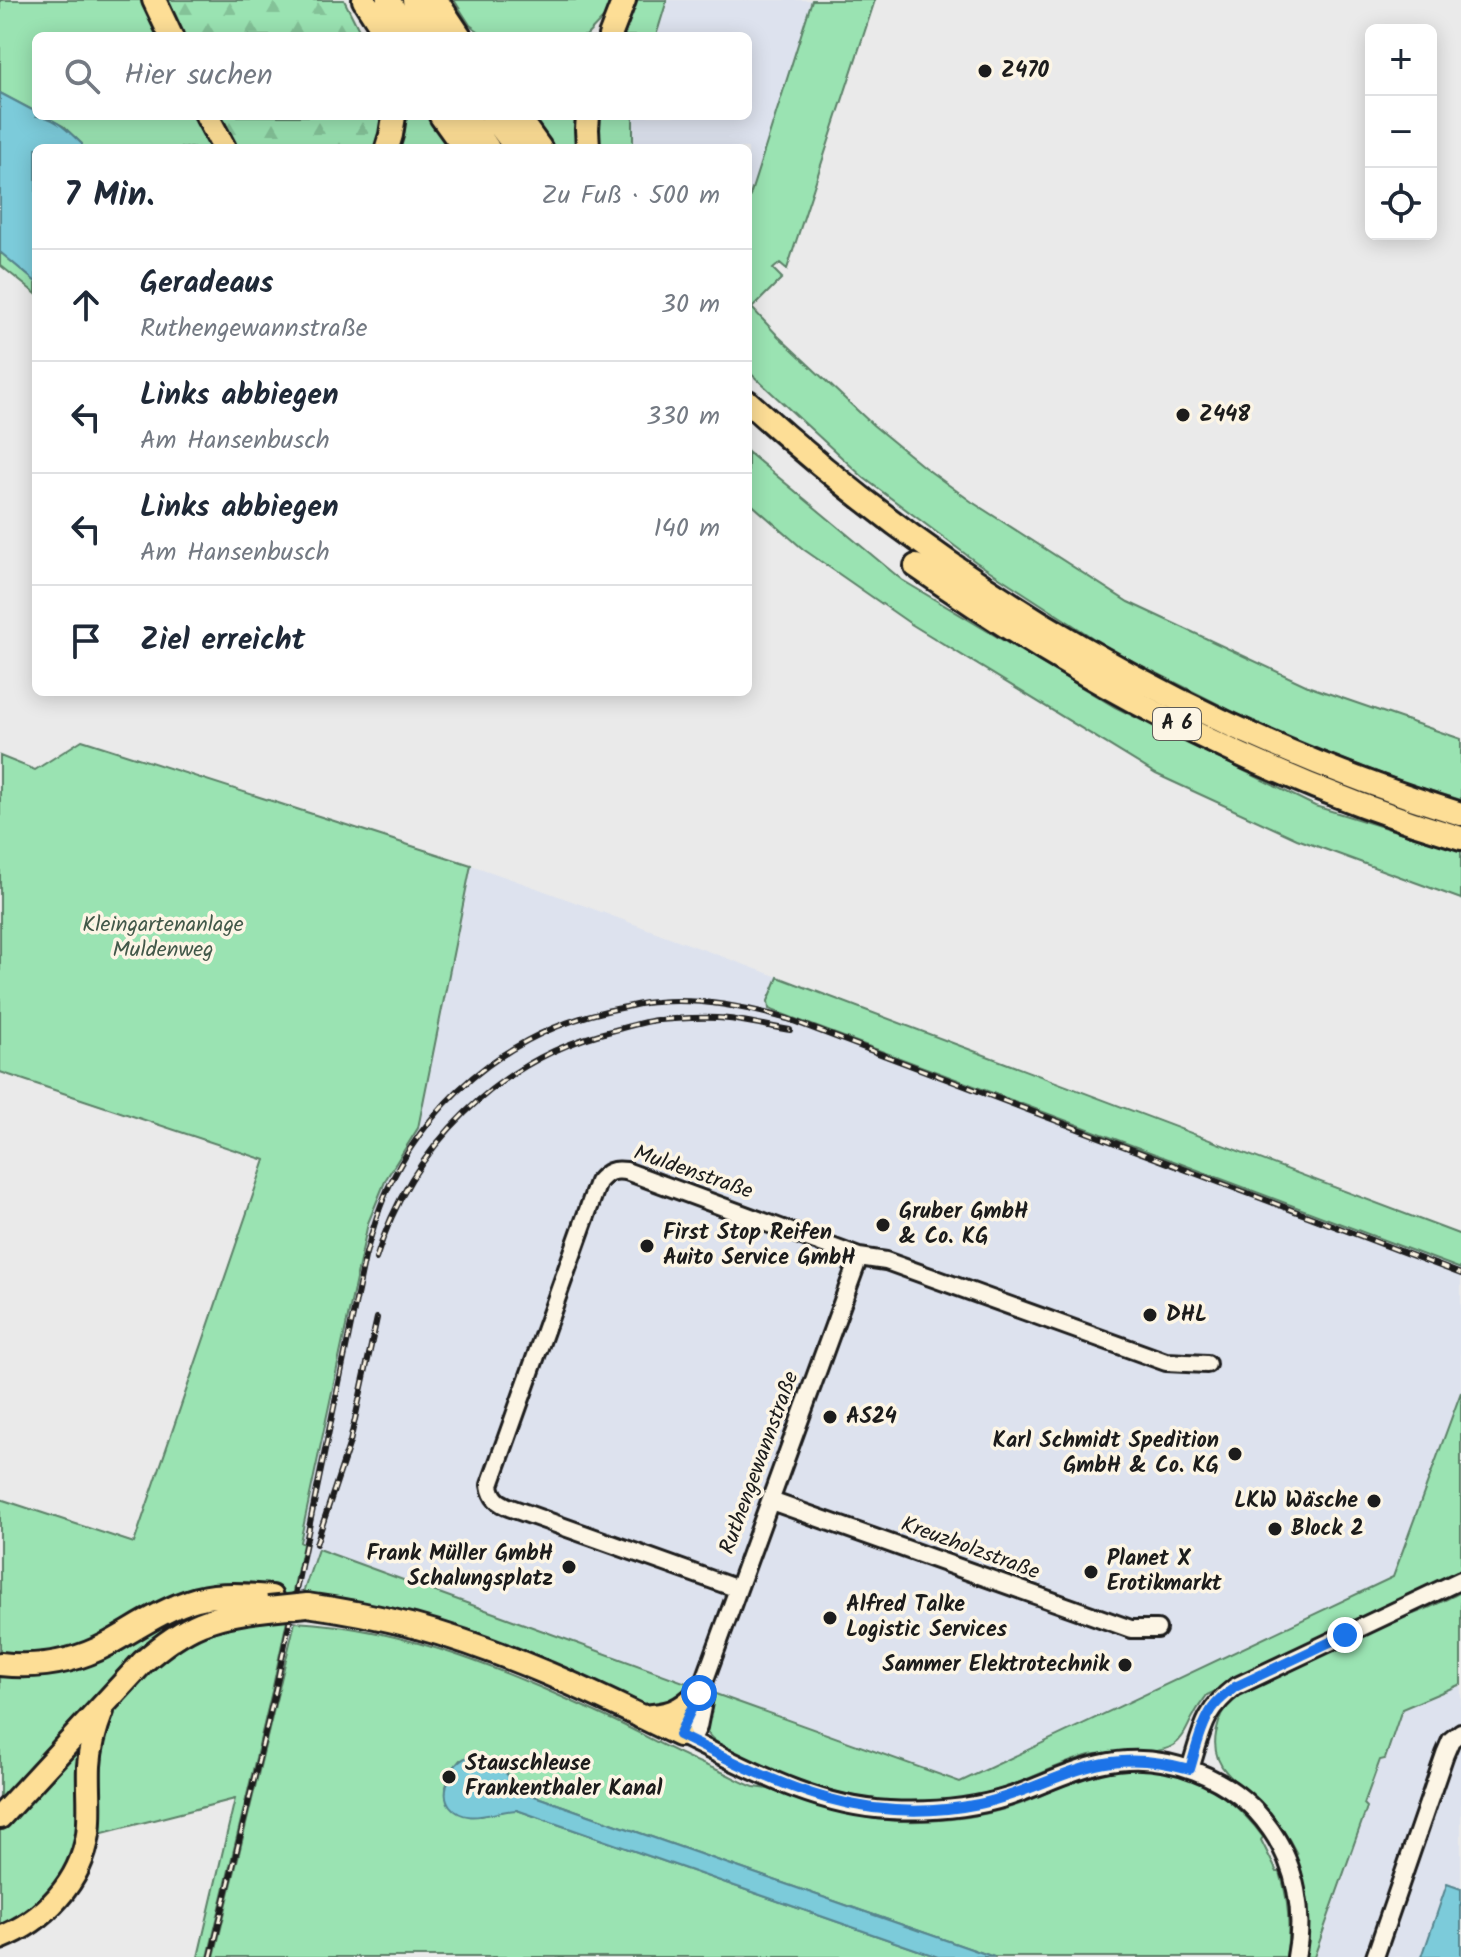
<!DOCTYPE html>
<html lang="de">
<head>
<meta charset="utf-8">
<style>
	:root { --surface:#fff; --page:#f6f6f7; --text:#1f2937; --muted:#747a83; --line:#e0e1e3 }
	body { margin:0; font-family:Kalam,sans-serif; background:var(--page); color:var(--text) }
	.controls { position:absolute; right:24px; top:24px; display:grid; overflow:hidden; border-radius:12px; box-shadow:0 4px 20px #0003 }
	.controls button { width:72px; height:72px; display:grid; place-items:center; padding:0; border:0; border-bottom:2px solid var(--line); background:var(--surface); color:var(--text); font:40px sans-serif }
	.stop { position:absolute; width:24px; height:24px; margin:-18px; border:6px solid #1a73e8; border-radius:50%; background:#fff }
	.stop.end { background:#1a73e8; border-color:#fff; box-shadow:0 2px 8px #0008 }
	.list { margin:0; padding:0; list-style:none }
	h2 { display:flex; justify-content:space-between; align-items:center; height:104px; margin:0; padding:0 32px; font-size:34px }
	h2 small { font-size:26px; font-weight:400; color:var(--muted) }
	.list li { display:grid; grid-template-columns:52px 1fr auto; gap:24px; align-items:center; box-sizing:border-box; height:112px; padding:0 32px; border-top:2px solid var(--line) }
	.list b { display:block; font-size:30px; white-space:nowrap }
	.list p { margin:0; font-size:26px; white-space:nowrap; color:var(--muted) }
	.list em { font-size:26px; font-style:normal; color:var(--muted) }
	.icon { flex:none; width:44px; height:44px; fill:none; stroke:currentColor; stroke-width:2; stroke-linecap:round; stroke-linejoin:round }
	.map { position:relative; flex:none; width:1461px; height:1957px; overflow:hidden }
	.search { position:absolute; background:var(--surface); box-shadow:0 4px 20px #0003; left:32px; top:32px; width:720px; height:88px; display:flex; align-items:center; gap:20px; box-sizing:border-box; padding:0 28px; border-radius:12px; color:var(--muted); font-size:30px }
	.panel { position:absolute; background:var(--surface); box-shadow:0 4px 20px #0003; left:32px; top:144px; width:720px; height:552px; border-radius:12px }
	.map>svg:first-child { display:block }
	.built { fill:#dde2ee }
	.green { fill:#9ae3b2; stroke:#5b8067; stroke-width:2 }
	.forest { fill:url(#forest-firs); stroke:#5b8067; stroke-width:2 }
	.water { fill:#7ccbda; stroke:#56858e; stroke-width:2 }
	.lines { fill:none; stroke-linecap:round; stroke-linejoin:round }
	.minor-casing { stroke:#1c1c1c; stroke-width:22 }
	.highway-casing { stroke:#1c1c1c; stroke-width:28 }
	.minor { stroke:#fcf5e5; stroke-width:16 }
	.highway { stroke:#fdde96; stroke-width:22 }
	.rail-casing { stroke:#1c1c1c; stroke-width:6 }
	.rail { stroke:#fcf5e5; stroke-width:3; stroke-dasharray:9; stroke-linecap:butt }
	.highway-bridge-casing { stroke:#1c1c1c; stroke-width:28; stroke-linecap:butt }
	.highway-bridge { stroke:#fdde96; stroke-width:22 }
	.route { stroke:#1a73e8; stroke-width:10 }
	.poi-dot { fill:#1c1c1c; stroke:#fcf5e5; stroke-width:3 }
	.labels { text-anchor:middle; dominant-baseline:central; stroke-width:7; stroke-linejoin:round; paint-order:stroke }
	.shield { fill:#fcf5e5; stroke:#5f5d58; stroke-width:2 }
	.shield-label { font-size:20px; font-weight:bold; fill:#1c1c1c }
	.poi-label { font-size:22px; font-weight:bold; fill:#1c1c1c; stroke:#fcf5e5; text-anchor:start }
	.park-label { font-size:22px; fill:#425849; stroke:#fcf5e5 }
	.street-label { font-size:22px; fill:#1c1c1c; stroke:#fcf5e5 }
</style>
</head>
<body>
<div class="map">
<svg width="1461" height="1957" viewBox="0 0 1461 1957">
	<defs>
		<pattern id="forest-firs" width="22" height="20" patternUnits="userSpaceOnUse" patternTransform="scale(2)"><rect width="22" height="20" fill="#9ae3b2"/><path d="M5 1l3.5 6h-7zM16 11l3.5 6h-7z" fill="#84c298"/></pattern>
	</defs>
	<rect width="100%" height="100%" fill="#eaeaea"/>
	<filter id="ink" filterUnits="userSpaceOnUse"><feTurbulence type="fractalNoise" baseFrequency=".0125" numOctaves="2"/><feDisplacementMap in="SourceGraphic" scale="16" xChannelSelector="R" yChannelSelector="G"/><feConvolveMatrix kernelMatrix="1 2 1 2 8 2 1 2 1" color-interpolation-filters="sRGB"/></filter>
	<g filter="url(#ink)">
		<path class="built" d="M667,0h145l-64,202v-54l-116,-1 1,-31h115v-80h-92z
			M471,865l60,21 247,91 -10,24 1,8 692,260v123l-68,185 -433,205 -642,-233 -30,95 -74,313h-6l64,-266 31,-146 -3,-2 68,-320 18,-44 32,-51z
			M1461,1684v273h-147l53,-149 -3,-3 16,-46 5,-1 17,-49z"/>
		<path class="green" d="M0,0h142l17,36h-123v76l-36,-19z
			M454,0h213l-11,36h-34l2,-5 -21,-13 -17,18h-101l-15,-11z
			M812,0h63l-88,269 -7,-6 -7,6 9,9 -30,30 26,28 95,89 51,42 48,35 156,100 182,85 151,52v61l-55,-17 -127,-48 -166,-84 -137,-89 -112,-84 -116,-107v-169z
			M44,116h154l15,32h-131v-4l-19,-18z
			M399,116h31l23,32h-61z
			M527,116h55l1,32h-33z
			M597,116h36v32h-37z
			M0,252l36,30v12l-36,-29z
			M748,452l154,128 213,127 200,99 146,45v48l-164,-60 -141,-65 -245,-150 -108,-75 -55,-48z
			M82,740l389,125 -53,263 -32,51 -18,44 -68,319 3,2 -31,147 -64,266h-10l37,-158 -148,38 -17,44 -70,57v-439l134,44 131,-383 -265,-88v-316l35,14z
			M778,977l683,258v34l-692,-260 -1,-8z
			M1461,1392v185l-47,18 -207,100c-4,6 -10,13 -13,20 -7,11 -9,22 -20,30 -21,13 -60,5 -84,10 -33,9 -64,27 -96,36 -84,26 -171,5 -247,-33 -36,-17 -53,-22 -37,-66l250,90 433,-205z
			M318,1549l374,136 -5,14 -35,11 -322,-112 -27,-5z
			M1461,1592v92l-59,25 -17,50 -5,1 -16,44 3,3 -53,150h-10c6,-38 3,-66 -9,-102l2,-1c-10,-20 -22,-36 -37,-51 -11,-10 -23,-18 -33,-30 -22,-24 -10,-57 9,-79l156,-75c25,-3 47,-16 69,-27z
			M295,1622c116,6 218,52 322,100 33,16 64,34 98,47 13,5 25,13 39,18 6,1 12,1 17,3 37,13 66,23 105,29 44,6 103,0 144,-15 21,-7 41,-19 61,-26 71,-26 139,0 182,59l-2,3 16,32h3c9,29 11,55 6,85h-292l-471,-165 -7,-6 -15,-21 -41,-5 -9,11 -5,16 35,29 28,-6h8l421,147h-724z"/>
		<path class="forest" d="M164,0h180l18,36h-182z
			M216,116h166l-4,32h-142z"/>
		<path class="water" d="M0,93l36,19v4c19,0 33,16 46,28v4h-46v134l-36,-30z
			M473,1754c32,6 29,20 50,38l471,165h-56l-421,-147c-21,0 -51,17 -67,-4 -6,-8 -5,-16 -2,-25 4,-15 11,-21 25,-27z
			M1447,1884l14,5v68h-39z"/>
		<g class="lines">
			<g class="minor-casing">
				<path id="minor" d="M859,1257l-156,428 -24,50c67,32 133,71 210,75 40,2 81,-1 119,-13 31,-10 60,-26 92,-33 63,-15 134,12 171,66 25,36 34,84 25,127
					M771,1501l360,128h26
					M738,1589l-227,-81c-13,-5 -19,-10 -21,-23l108,-303c9,-10 14,-13 28,-11l233,86 27,4 280,101 41,2
					M691,1741l7,-14 6,-30
					M1190,1769c12,-37 13,-58 45,-82l226,-107
					M1375,1957l70,-203 6,-14 10,-8"/>
			</g>
			<g class="highway-casing">
				<path id="highway" d="M154,0l17,36
					M364,0l23,36
					M388,0l23,36
					M414,0l22,36
					M436,0l24,36
					M610,36l14,-36
					M207,116l17,32
					M441,116l23,32
					M466,116l22,32
					M492,116l24,32
					M517,116l23,32
					M588,116l-1,13 1,19
					M387,148l4,-13 3,-19
					M748,402c205,187 448,330 713,412
					M916,566c167,117 349,214 545,272
					M307,1605c36,5 72,12 107,21 92,25 180,67 265,109
					M0,1664c37,4 75,-2 108,-20 29,-16 57,-36 89,-45 24,-6 49,-4 74,-2
					M641,1717c28,-2 38,-4 58,-24
					M0,1817l143,-155c43,-38 69,-47 125,-53
					M0,1938c44,-17 81,-56 88,-104 3,-23 0,-46 1,-68 1,-19 6,-37 13,-55"/>
			</g>
			<use href="#minor" class="minor"/>
			<use href="#highway" class="highway"/>
			<g class="rail-casing">
				<path id="rail" d="M376,1259c34,-112 124,-202 239,-229 14,-4 28,-8 42,-10 19,-1 41,-3 60,-2 24,1 49,8 73,12
					M316,1544l34,-102 27,-124
					M211,1957l64,-265 90,-435c7,-25 14,-51 26,-75 47,-94 131,-157 235,-175 10,-2 20,-5 30,-5 45,-4 89,5 132,17l673,255"/>
			</g>
			<use href="#rail" class="rail"/>
			<g class="highway-bridge-casing">
				<path id="highway-bridge" d="M268,1609l39,-4"/>
			</g>
			<use href="#highway-bridge" class="highway-bridge"/>
		</g>
	</g>
	<g class="lines" filter="url(#ink)">
		<path class="route" d="M699,1693l-20,42c101,50 183,93 300,69 46,-9 88,-36 133,-42 26,-4 52,0 78,7 6,-20 11,-43 22,-60 6,-9 15,-15 23,-22l110,-52"/>
	</g>
	<g class="poi-dot">
		<circle cx="985" cy="71" r="8"/>
		<circle cx="1183" cy="415" r="8"/>
		<circle cx="883" cy="1225" r="8"/>
		<circle cx="647" cy="1246" r="8"/>
		<circle cx="1150" cy="1315" r="8"/>
		<circle cx="830" cy="1417" r="8"/>
		<circle cx="1235" cy="1454" r="8"/>
		<circle cx="1374" cy="1501" r="8"/>
		<circle cx="1275" cy="1529" r="8"/>
		<circle cx="569" cy="1567" r="8"/>
		<circle cx="1091" cy="1572" r="8"/>
		<circle cx="830" cy="1618" r="8"/>
		<circle cx="1125" cy="1665" r="8"/>
		<circle cx="449" cy="1777" r="8"/>
	</g>
	<g class="labels">
		<rect class="shield" x="1153" y="708" width="48" height="32" rx="6"/>
		<g class="shield-label">
			<text x="1177" y="724">A 6</text>
		</g>
		<g class="poi-label">
			<text x="1001" y="71">Z470</text>
			<text x="1199" y="415">Z448</text>
			<text x="899" y="1212">Gruber GmbH<tspan x="899" dy="25">&amp; Co. KG</tspan></text>
			<text x="663" y="1233">First Stop Reifen<tspan x="663" dy="25">Auito Service GmbH</tspan></text>
			<text x="1166" y="1315">DHL</text>
			<text x="846" y="1417">AS24</text>
			<text x="1219" y="1441" text-anchor="end">Karl Schmidt Spedition<tspan x="1219" dy="25">GmbH &amp; Co. KG</tspan></text>
			<text x="1358" y="1501" text-anchor="end">LKW Wäsche</text>
			<text x="1291" y="1529">Block 2</text>
			<text x="553" y="1554" text-anchor="end">Frank Müller GmbH<tspan x="553" dy="25">Schalungsplatz</tspan></text>
			<text x="1107" y="1559">Planet X<tspan x="1107" dy="25">Erotikmarkt</tspan></text>
			<text x="846" y="1605">Alfred Talke<tspan x="846" dy="25">Logistic Services</tspan></text>
			<text x="1109" y="1665" text-anchor="end">Sammer Elektrotechnik</text>
			<text x="465" y="1764">Stauschleuse<tspan x="465" dy="25">Frankenthaler Kanal</tspan></text>
		</g>
		<g class="park-label">
			<text x="163" y="925">Kleingartenanlage<tspan x="163" dy="25">Muldenweg</tspan></text>
		</g>
		<g class="street-label">
			<text transform="translate(693 1173) rotate(19)">Muldenstraße</text>
			<text transform="translate(760 1463) rotate(-70)">Ruthengewannstraße</text>
			<text transform="translate(970 1549) rotate(20)">Kreuzholzstraße</text>
		</g>
	</g>
</svg>
<div class="controls">
<button>+</button>
<button>−</button>
<button><svg class="icon" aria-label="locate" viewBox="0 0 24 24"><circle cx="12" cy="12" r="6"/><path d="M12 2v4M12 18v4M2 12h4M18 12h4"/></svg></button>
</div>
<div class="stop" style="left:699px;top:1693px"></div>
<div class="stop end" style="left:1345px;top:1635px"></div>
<div class="search"><svg class="icon" aria-label="search" viewBox="0 0 24 24"><circle cx="10" cy="10" r="6"/><path d="M15 15l6 6"/></svg>Hier suchen</div>
<section class="panel">
<h2>7 Min.<small>Zu Fuß · 500 m</small></h2>
<ul class="list">
<li><svg class="icon" aria-label="ahead" viewBox="0 0 24 24"><path d="M12 20V5M6 11l6-6 6 6"/></svg><div><b>Geradeaus</b><p>Ruthengewannstraße</p></div><em>30 m</em></li>
<li><svg class="icon" aria-label="left" viewBox="0 0 24 24"><path d="M17 20v-9H6M10 6l-5 5 5 5"/></svg><div><b>Links abbiegen</b><p>Am Hansenbusch</p></div><em>330 m</em></li>
<li><svg class="icon" aria-label="left" viewBox="0 0 24 24"><path d="M17 20v-9H6M10 6l-5 5 5 5"/></svg><div><b>Links abbiegen</b><p>Am Hansenbusch</p></div><em>140 m</em></li>
<li><svg class="icon" aria-label="arrive" viewBox="0 0 24 24"><path d="M6 21V4h12l-3 4 3 4H6"/></svg><div><b>Ziel erreicht</b></div></li>
</ul>
</section>
</div>
</body>
</html>
